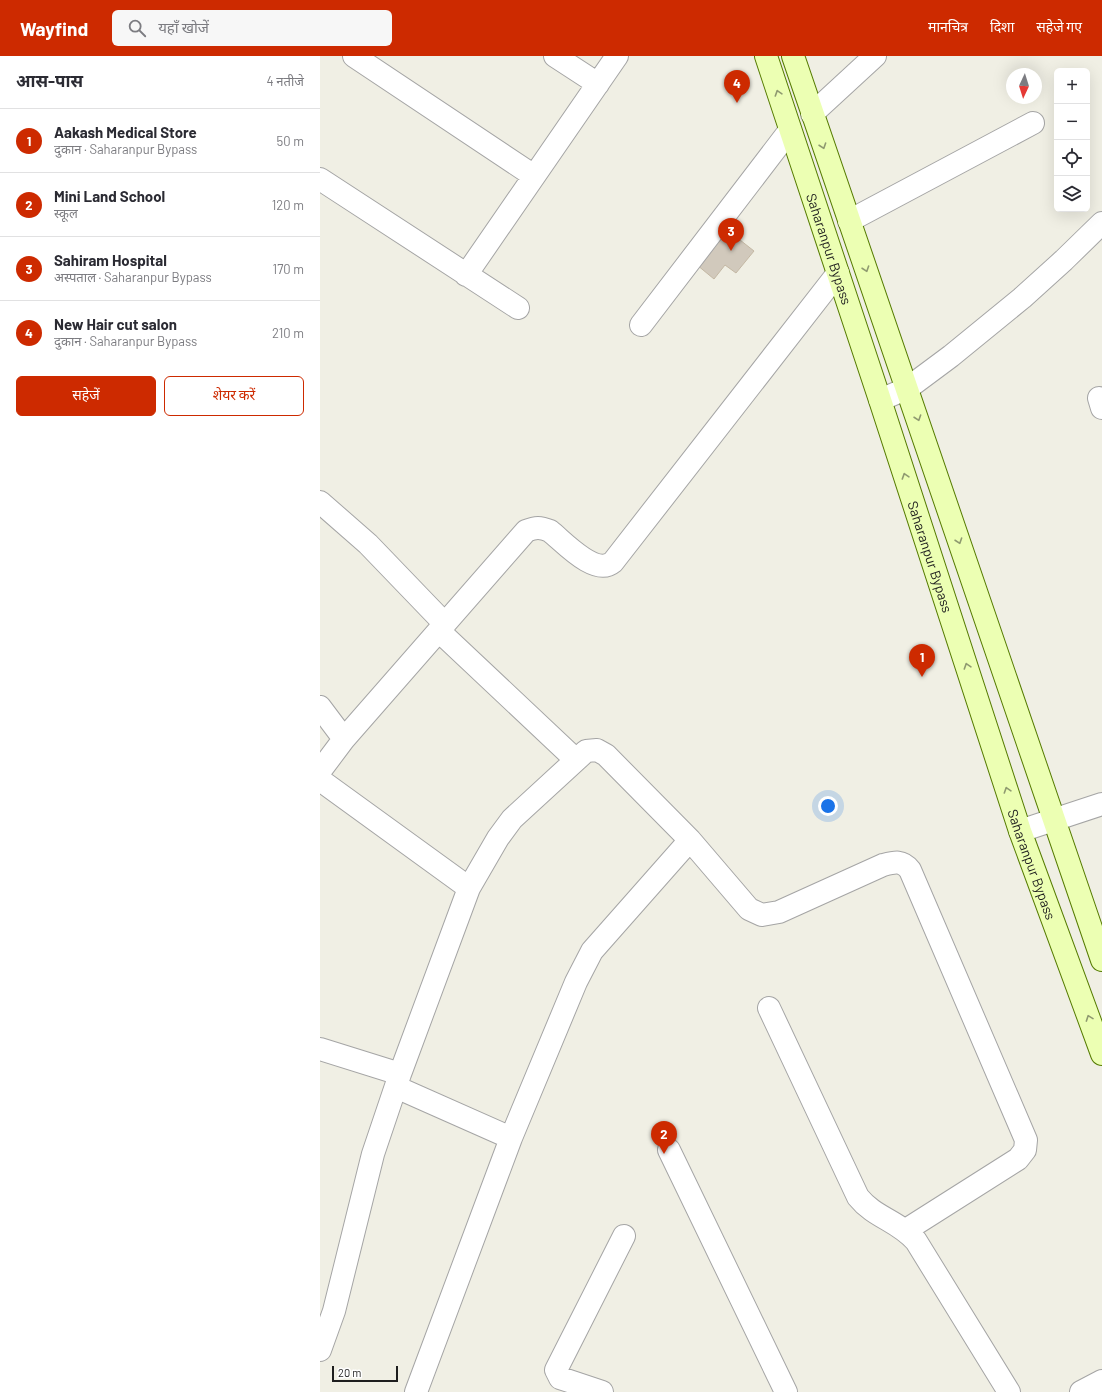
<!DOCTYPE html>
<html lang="hi">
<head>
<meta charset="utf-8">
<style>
	:root { --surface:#fff; --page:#f7f7f7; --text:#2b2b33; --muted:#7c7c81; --line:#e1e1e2; --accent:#cd2a00 }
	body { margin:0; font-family:Barlow,"Noto Sans Devanagari",sans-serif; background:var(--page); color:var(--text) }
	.controls { position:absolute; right:12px; top:12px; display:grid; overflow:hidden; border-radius:6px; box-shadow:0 4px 16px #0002 }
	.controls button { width:36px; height:36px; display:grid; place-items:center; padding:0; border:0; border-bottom:1px solid var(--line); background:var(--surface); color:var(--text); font:20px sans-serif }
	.compass { position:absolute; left:686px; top:12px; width:36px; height:36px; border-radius:50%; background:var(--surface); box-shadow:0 4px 16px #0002; rotate:184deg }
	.scale { position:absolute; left:12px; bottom:10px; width:66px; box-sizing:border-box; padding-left:4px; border:2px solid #1e1e1e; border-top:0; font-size:11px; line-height:14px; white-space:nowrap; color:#1e1e1e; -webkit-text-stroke:3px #fff; paint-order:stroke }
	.you { position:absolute; left:508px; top:750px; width:14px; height:14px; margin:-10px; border:3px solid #fff; border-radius:50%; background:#1a73e8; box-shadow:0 0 0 6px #1a73e833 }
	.badge { display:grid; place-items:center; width:26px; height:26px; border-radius:50%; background:var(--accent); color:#fff; font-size:13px; font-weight:700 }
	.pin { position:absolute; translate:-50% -33px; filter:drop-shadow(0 1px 2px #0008) }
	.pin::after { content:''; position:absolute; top:21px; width:14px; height:12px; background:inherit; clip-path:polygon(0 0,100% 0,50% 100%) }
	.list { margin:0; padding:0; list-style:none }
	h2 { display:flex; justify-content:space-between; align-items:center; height:52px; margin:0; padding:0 16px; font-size:17px }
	h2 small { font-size:13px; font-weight:400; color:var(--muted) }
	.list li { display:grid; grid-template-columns:26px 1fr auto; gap:12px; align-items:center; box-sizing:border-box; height:64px; padding:0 16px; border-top:1px solid var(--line) }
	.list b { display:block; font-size:15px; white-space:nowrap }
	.list p { margin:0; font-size:13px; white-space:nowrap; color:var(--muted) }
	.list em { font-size:13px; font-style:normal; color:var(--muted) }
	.actions { display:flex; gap:8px; padding:12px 16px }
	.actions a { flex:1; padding:9px 0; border:1px solid var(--accent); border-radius:6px; text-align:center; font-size:14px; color:var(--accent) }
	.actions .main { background:var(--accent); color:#fff }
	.icon { flex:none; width:22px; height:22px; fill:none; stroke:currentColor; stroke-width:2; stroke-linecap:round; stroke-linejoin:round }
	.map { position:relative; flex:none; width:782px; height:1336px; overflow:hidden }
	header { display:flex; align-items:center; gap:24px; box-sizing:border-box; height:56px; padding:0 20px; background:var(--accent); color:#fff }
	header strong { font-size:19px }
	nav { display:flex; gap:22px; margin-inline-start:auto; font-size:14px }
	.search { width:280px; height:36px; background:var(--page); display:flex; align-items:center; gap:10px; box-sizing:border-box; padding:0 14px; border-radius:6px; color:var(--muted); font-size:15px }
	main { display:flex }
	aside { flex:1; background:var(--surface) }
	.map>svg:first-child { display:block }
	.building { fill:#d1c9bc; stroke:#c4b8a4 }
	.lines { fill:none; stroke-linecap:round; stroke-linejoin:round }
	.street-casing { stroke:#a5a5a5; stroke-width:24 }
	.secondary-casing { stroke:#557b00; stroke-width:24 }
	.street { stroke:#fff; stroke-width:22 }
	.secondary { stroke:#ecffb3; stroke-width:22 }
	.oneway { stroke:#8f9a70 }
	.labels { text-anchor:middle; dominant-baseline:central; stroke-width:3; stroke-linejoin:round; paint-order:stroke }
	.street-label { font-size:14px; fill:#1e1e1e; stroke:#fff }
</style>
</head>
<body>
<header>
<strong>Wayfind</strong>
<div class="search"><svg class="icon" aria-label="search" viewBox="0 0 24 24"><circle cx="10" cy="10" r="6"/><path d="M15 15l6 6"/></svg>यहाँ खोजें</div>
<nav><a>मानचित्र</a><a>दिशा</a><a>सहेजे गए</a></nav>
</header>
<main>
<aside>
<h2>आस-पास<small>4 नतीजे</small></h2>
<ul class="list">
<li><span class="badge">1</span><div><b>Aakash Medical Store</b><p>दुकान · Saharanpur Bypass</p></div><em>50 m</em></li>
<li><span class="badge">2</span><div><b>Mini Land School</b><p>स्कूल</p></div><em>120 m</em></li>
<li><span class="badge">3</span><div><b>Sahiram Hospital</b><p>अस्पताल · Saharanpur Bypass</p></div><em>170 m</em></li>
<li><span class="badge">4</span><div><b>New Hair cut salon</b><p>दुकान · Saharanpur Bypass</p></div><em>210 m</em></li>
</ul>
<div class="actions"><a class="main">सहेजें</a><a>शेयर करें</a></div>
</aside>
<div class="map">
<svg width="782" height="1336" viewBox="0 0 782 1336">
	<rect width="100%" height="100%" fill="#f0efe4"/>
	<path class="building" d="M406,173l28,22 -18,22 -11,-8 -11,14 -17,-14z"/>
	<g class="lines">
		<g class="street-casing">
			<path id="street" d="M34,0l180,120
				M235,0l43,28
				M492,58l63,-58
				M0,123l198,129
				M529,165l184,-98
				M146,219l151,-219
				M321,269l149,-195
				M779,342l3,10
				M560,344l28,-12 43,-32 71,-58 42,-38 38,-37
				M0,446l48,42 77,80
				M119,575l137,129
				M0,651l24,32
				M0,715l24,-32 182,-208c10,-4 14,-4 24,0 14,11 45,46 63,31l225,-289
				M0,724l149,108
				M700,775l82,-27
				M449,952l89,189c17,21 39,23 58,44l93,151
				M0,993l80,25
				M76,1031l115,51
				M349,1094l117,242
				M0,1294l14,-39 39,-157 27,-80 69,-186 29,-50 14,-19 74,-68 11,-1 9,5 84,85 59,69 13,6 17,-3 104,-47c12,-3 19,-5 27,5l116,270 -1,10 -7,9 -112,71
				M96,1336l95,-254 65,-156 16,-31 98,-111
				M282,1336l-42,-14 -4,-8 68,-134
				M761,1336l21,-11"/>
		</g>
		<g class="secondary-casing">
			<g id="secondary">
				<path id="s1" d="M446,0l114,344 140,431 82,223"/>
				<path d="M473,0l309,904"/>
			</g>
		</g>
		<use href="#street" class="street"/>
		<use href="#secondary" class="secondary"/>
	</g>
	<defs><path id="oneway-chevron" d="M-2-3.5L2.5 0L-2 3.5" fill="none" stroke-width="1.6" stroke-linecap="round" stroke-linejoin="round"/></defs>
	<g class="oneway">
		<use href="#oneway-chevron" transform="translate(458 37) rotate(-108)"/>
		<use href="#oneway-chevron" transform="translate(503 90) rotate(71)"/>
		<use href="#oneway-chevron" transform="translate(546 213) rotate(71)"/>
		<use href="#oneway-chevron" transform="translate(598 362) rotate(71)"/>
		<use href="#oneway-chevron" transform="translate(585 420) rotate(-108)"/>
		<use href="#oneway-chevron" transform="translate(639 485) rotate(71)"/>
		<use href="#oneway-chevron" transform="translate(647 610) rotate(-108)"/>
		<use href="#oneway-chevron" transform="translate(687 734) rotate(-108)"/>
		<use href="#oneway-chevron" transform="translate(769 962) rotate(-110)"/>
	</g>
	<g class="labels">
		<g class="street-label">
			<text stroke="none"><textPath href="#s1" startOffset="203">Saharanpur Bypass</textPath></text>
			<text stroke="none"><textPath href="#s1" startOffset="527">Saharanpur Bypass</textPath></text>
			<text stroke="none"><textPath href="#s1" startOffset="851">Saharanpur Bypass</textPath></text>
		</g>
	</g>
</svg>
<div class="controls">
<button>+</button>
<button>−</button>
<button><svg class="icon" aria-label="locate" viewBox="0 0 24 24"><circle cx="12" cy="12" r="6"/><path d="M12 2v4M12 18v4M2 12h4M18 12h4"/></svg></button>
<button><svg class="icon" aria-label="layers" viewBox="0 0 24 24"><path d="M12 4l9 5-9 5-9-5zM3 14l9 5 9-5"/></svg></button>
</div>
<svg class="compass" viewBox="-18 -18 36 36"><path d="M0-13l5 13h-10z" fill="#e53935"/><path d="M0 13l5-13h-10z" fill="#7c7c81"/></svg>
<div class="scale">20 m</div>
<div class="you"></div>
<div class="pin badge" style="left:602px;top:621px">1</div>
<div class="pin badge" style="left:344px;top:1098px">2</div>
<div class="pin badge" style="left:411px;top:195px">3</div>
<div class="pin badge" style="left:417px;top:47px">4</div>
</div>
</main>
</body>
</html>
